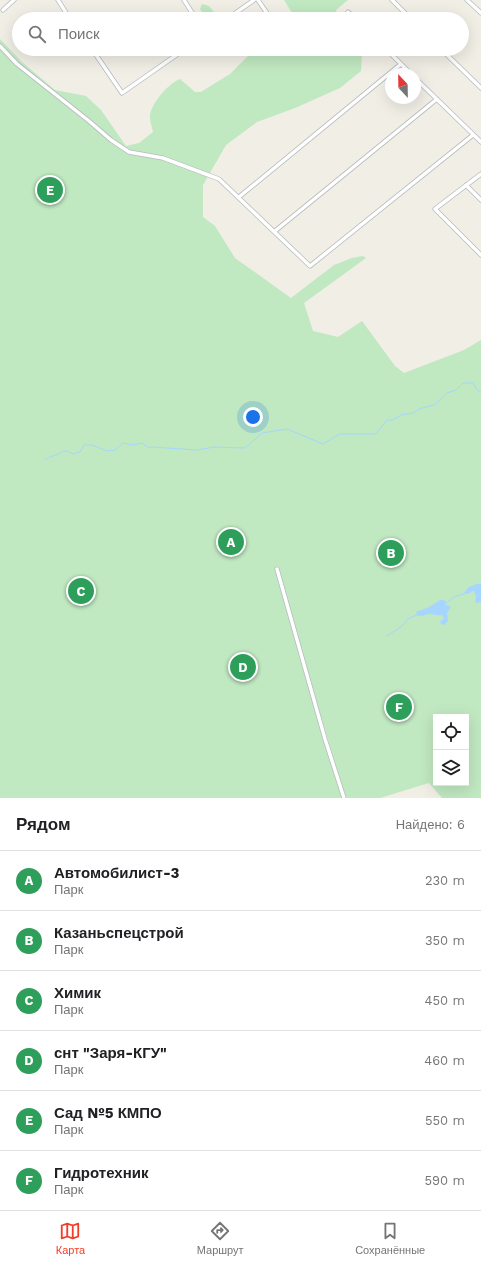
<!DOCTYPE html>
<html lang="ru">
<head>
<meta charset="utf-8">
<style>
	:root { --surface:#fff; --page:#f2f2f2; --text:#202124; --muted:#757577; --line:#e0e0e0; --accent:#f23d29 }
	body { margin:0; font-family:"Work Sans",sans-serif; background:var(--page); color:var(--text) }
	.controls { position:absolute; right:12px; bottom:12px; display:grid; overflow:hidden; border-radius:0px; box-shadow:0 4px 16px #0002 }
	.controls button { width:36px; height:36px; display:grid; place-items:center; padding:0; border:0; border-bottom:1px solid var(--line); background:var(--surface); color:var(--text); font:20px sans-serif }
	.compass { position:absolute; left:385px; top:68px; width:36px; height:36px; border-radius:50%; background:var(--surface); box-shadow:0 4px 16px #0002; rotate:338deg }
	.you { position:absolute; left:253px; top:417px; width:14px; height:14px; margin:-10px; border:3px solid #fff; border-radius:50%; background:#1a73e8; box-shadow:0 0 0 6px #1a73e833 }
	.badge { display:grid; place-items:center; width:26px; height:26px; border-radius:50%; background:var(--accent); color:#fff; font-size:13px; font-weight:700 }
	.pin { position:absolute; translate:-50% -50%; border:2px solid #fff; box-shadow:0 1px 4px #0006 }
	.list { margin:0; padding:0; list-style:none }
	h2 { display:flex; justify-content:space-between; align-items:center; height:52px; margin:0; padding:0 16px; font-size:17px }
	h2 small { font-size:13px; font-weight:400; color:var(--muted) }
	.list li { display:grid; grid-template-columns:26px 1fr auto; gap:12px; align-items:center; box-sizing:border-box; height:60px; padding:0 16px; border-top:1px solid var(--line) }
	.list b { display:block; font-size:15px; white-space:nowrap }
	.list p { margin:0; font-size:13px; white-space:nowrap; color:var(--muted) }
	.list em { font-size:13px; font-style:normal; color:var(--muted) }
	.icon { flex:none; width:22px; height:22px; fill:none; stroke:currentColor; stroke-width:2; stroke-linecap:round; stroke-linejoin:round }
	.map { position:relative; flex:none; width:481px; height:798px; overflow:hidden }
	.search { position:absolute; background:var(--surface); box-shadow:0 4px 16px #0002; left:12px; right:12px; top:12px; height:44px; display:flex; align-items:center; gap:10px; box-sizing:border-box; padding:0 14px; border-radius:22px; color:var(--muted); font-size:15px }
	.sheet { height:412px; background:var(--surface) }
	nav { display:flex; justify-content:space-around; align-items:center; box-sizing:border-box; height:56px; border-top:1px solid var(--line); background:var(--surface); font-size:11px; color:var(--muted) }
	nav a { display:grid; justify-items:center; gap:2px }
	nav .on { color:var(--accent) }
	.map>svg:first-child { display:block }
	.green { fill:#c0e8c1; fill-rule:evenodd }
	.water { fill:#a6d6ff }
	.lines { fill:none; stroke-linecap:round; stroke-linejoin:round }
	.stream { stroke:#a6d6ff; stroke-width:1 }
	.street-casing { stroke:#b7bbbf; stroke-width:5 }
	.street { stroke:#fff; stroke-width:3.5 }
</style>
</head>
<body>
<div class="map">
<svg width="481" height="798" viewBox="0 0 481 798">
	<rect width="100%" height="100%" fill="#f0eee5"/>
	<path class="green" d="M284,0h64l-12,10 3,9h-43z
		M202,4l7,2 9,11v2h-12l-6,-10z
		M0,39l22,23 33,28 31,6 15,14 25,36 13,-3 14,-11c-1,-5 -3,-10 -3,-15 0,-13 19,-34 30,-38l15,13h6l29,-18 25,-25h105l2,1 -1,21 -21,17 -45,20 -38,14 -31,23 -23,40v32l12,9 20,32 56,40 43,-33 18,-7 11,-2 3,2 -62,45 9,28 25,6 24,-16 33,45 9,7 60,-23 17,-10v458h-39l-13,-15 -49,15h-34l-31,-101 -1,-6 -4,-10 -32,-115 -3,3 34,120 33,109h-342zM436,717h30v66h-30z"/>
	<path class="water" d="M477,584h4v19l-1,-1 -3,1 -2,-1 1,-5 -2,-6h-2l-2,2 -7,1 6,-7z
		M440,600h3l3,1 -1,3 6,3 -4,6 1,8 -4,4 -3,-1 -1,-2 4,-4 -2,-3c-4,1 -8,-1 -13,-1 -5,1 -7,3 -13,1l1,-4c7,-1 18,-7 23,-11z"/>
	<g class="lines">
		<path class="stream" d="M45,460c6,-5 13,-4 18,-9h4l6,3 7,-2 4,-7h8l15,6 8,-1 8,-7 10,2 9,-2 7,5 3,-1 45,3 17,-3 31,1 17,-15 25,-4 36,15 17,-10h36l11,-14h6l8,-5 12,-2 6,-4 15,-4 13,-12 9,-3 7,-7h10l4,7 4,2
			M446,603l10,-7 8,-2
			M387,636l15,-10 6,-7 9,-4"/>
		<g class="street-casing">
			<path id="street" d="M58,0l12,19
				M184,0l12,19
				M258,0l13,19
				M392,0l19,19
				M467,0l14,13
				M3,10l11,-10
				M348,12l8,7
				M227,19l27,-19
				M0,46l17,18 72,57 22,19 18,12 34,6 56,21 91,87 163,-131
				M92,49l30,44 63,-44
				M386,49l25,25
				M441,49l40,39
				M415,78l66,64
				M481,174l-46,35 46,46
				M466,185l15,15
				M239,197l162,-133
				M275,231l162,-132
				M277,569l48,170 19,59"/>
		</g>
		<use href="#street" class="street"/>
	</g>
</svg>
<div class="controls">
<button><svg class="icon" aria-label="locate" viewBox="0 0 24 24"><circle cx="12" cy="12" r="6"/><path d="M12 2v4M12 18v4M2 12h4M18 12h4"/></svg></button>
<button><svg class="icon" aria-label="layers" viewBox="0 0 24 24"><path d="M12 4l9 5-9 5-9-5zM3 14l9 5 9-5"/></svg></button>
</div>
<svg class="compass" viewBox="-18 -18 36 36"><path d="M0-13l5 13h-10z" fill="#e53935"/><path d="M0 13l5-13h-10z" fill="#757577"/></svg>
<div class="you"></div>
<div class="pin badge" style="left:231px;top:542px;background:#2e9e5b">A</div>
<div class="pin badge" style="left:391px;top:553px;background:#2e9e5b">B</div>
<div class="pin badge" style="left:81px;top:591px;background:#2e9e5b">C</div>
<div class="pin badge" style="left:243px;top:667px;background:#2e9e5b">D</div>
<div class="pin badge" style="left:50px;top:190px;background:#2e9e5b">E</div>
<div class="pin badge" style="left:399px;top:707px;background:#2e9e5b">F</div>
<div class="search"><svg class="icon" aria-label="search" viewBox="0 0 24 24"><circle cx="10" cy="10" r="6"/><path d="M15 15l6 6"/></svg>Поиск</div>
</div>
<section class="sheet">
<h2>Рядом<small>Найдено: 6</small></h2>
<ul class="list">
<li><span class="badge" style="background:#2e9e5b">A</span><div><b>Автомобилист-3</b><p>Парк</p></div><em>230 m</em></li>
<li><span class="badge" style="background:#2e9e5b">B</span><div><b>Казаньспецстрой</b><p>Парк</p></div><em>350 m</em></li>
<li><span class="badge" style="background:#2e9e5b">C</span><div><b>Химик</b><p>Парк</p></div><em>450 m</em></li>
<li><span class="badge" style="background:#2e9e5b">D</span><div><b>снт &quot;Заря-КГУ&quot;</b><p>Парк</p></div><em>460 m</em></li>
<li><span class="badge" style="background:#2e9e5b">E</span><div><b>Сад №5 КМПО</b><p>Парк</p></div><em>550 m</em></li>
<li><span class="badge" style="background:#2e9e5b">F</span><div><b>Гидротехник</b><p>Парк</p></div><em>590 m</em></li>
</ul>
</section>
<nav>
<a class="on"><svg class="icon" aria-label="map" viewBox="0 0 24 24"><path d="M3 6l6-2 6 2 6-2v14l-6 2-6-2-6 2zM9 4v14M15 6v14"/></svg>Карта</a>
<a><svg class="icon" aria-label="directions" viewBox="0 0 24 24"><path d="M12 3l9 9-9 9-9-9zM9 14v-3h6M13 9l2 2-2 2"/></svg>Маршрут</a>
<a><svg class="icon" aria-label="saved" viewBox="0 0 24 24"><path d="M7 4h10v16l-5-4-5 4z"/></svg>Сохранённые</a>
</nav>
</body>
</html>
